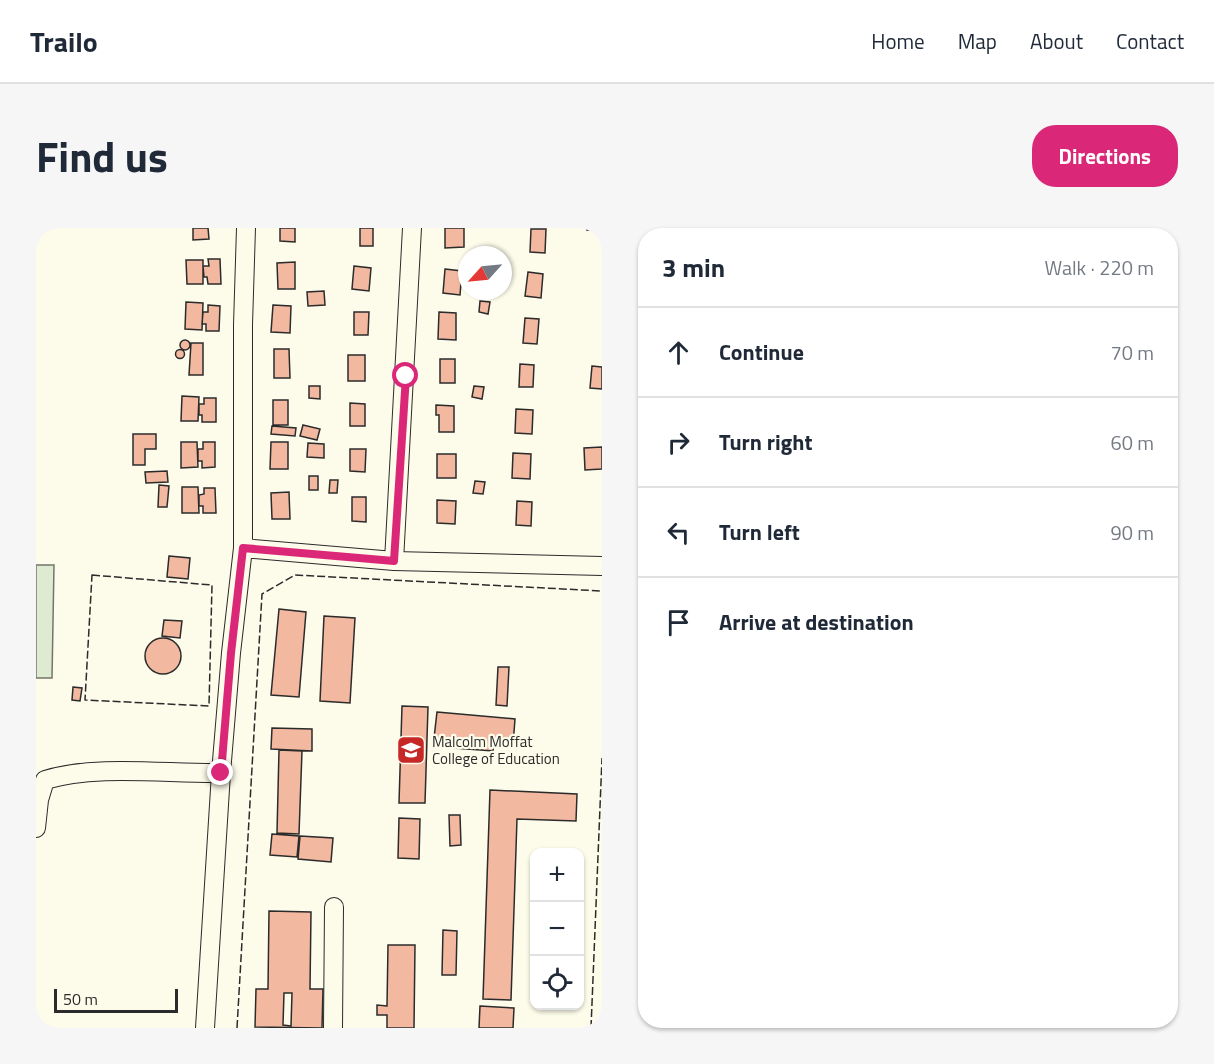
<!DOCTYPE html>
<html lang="en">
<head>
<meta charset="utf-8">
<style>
	:root { --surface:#fff; --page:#f6f6f7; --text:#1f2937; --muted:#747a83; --line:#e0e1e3; --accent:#db2777 }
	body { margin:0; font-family:"Titillium Web",sans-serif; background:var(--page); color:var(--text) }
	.controls { position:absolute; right:18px; bottom:18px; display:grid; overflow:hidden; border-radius:12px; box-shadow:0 2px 4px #0004 }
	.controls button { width:54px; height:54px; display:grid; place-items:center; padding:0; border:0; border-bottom:2px solid var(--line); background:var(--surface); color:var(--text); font:30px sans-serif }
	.compass { position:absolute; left:422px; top:18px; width:54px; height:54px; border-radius:50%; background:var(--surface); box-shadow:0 2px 4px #0004; rotate:243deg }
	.scale { position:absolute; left:18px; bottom:15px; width:124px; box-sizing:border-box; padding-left:6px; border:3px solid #2b2b2b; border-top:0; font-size:16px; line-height:21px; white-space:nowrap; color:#2b2b2b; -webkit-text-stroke:4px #fdfbea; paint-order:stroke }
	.stop { position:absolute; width:18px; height:18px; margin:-14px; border:4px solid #db2777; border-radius:50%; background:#fff }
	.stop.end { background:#db2777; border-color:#fff; box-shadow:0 2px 6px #0008 }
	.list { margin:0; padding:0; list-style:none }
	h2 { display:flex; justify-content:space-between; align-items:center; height:78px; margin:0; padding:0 24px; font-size:26px }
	h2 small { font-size:20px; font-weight:400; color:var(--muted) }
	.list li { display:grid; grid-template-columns:39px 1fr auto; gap:18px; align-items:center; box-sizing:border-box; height:90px; padding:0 24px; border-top:2px solid var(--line) }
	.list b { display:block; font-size:22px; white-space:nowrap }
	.list em { font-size:20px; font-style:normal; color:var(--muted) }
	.icon { flex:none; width:33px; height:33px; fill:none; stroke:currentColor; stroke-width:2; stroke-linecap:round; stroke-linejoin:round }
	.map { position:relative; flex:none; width:566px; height:800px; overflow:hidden; border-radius:24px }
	header { display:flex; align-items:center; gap:36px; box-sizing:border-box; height:84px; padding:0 30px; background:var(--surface); border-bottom:2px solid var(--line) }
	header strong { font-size:28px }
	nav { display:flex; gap:33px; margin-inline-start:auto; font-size:21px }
	.intro { display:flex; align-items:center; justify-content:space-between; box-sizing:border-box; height:144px; padding:0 36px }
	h1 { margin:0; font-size:42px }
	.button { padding:15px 27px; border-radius:24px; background:var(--accent); color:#fff; font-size:21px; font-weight:700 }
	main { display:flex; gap:36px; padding:0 36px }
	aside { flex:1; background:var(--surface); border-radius:24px; box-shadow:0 2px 4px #0004 }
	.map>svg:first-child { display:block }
	.green { fill:#deebd1; stroke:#74746e; stroke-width:1.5 }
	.building { fill:#f2b8a0; stroke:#2b2b2b; stroke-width:1.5; fill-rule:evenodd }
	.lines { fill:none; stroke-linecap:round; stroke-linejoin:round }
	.minor-casing { stroke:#2b2b2b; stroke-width:20 }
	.minor { stroke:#fdfbea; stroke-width:18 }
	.fence { stroke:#2b2b2b; stroke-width:1.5; stroke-dasharray:8 3; stroke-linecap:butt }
	.route { stroke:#db2777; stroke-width:8 }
	.labels { text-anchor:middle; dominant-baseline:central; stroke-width:4.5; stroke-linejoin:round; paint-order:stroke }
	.poi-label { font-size:15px; fill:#2b2b2b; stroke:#fdfbea; text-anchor:start }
</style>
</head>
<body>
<header>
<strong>Trailo</strong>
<nav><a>Home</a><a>Map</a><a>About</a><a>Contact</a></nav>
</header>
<div class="intro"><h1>Find us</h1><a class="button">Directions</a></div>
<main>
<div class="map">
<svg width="566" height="800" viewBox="0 0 566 800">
	<rect width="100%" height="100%" fill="#fdfbea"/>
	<path class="green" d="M0,337h18l-2,113h-16z"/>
	<path class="building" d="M157,0h15l1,11 -16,1z
		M244,0h15v14l-15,-1z
		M324,0h13v18h-13z
		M409,0h19v19l-19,1z
		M551,0h15v3l-15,-1z
		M495,1h15l-1,24 -15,-1z
		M172,31h12l1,25h-13l-1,-7h-3l-1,-11h6z
		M150,32h17v24h-16z
		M259,34v27h-17l-1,-26z
		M318,38l17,2 -2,23 -17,-2z
		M409,41l17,2 -2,24 -17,-2z
		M492,44l15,2 -2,24 -16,-2z
		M288,63l1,14 -17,1 -1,-14z
		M444,73l10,1 -2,12 -9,-2z
		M150,74l17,1 -1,27 -17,-1z
		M172,77l12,1 -1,25h-13v-7h-4l1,-12h5z
		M237,77l18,1 -1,27 -19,-1z
		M318,84h15l-1,23h-14z
		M403,84l17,1v27l-18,-1z
		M489,90l14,1 -2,25 -14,-1z
		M144 117a5 5 0 1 1 10 0a5 5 0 1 1-10 0Z
		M155,115h12v32h-14z
		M238,121h15l1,29h-16z
		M139.5 126a4.5 4.5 0 1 1 9 0a4.5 4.5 0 1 1-9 0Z
		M312,127h17v26h-17z
		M404,131h15v24h-15z
		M484,136l14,1 -1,22h-14z
		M556,138l10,1v22l-12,-1z
		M273,158h11v13l-11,-1z
		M438,158l10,1 -2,12 -10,-2z
		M146,168l17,1 -1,24h-17z
		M168,170h12v24h-14v-7h-3v-11h5z
		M237,172h15v25h-15z
		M314,175l15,1v22h-15z
		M400,177l18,1v26h-15v-17h-3z
		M480,181l17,1 -1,24 -17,-1z
		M267,197l17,4 -3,11 -17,-4z
		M236,198l24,2 -1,8 -24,-2z
		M97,206h23v15h-11v16h-12z
		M145,214h16l1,25 -17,1z
		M167,214h12v25l-13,1v-7h-4v-12h5z
		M235,214h17v27h-18z
		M272,215l16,1v14l-17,-1z
		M566,219v22l-17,1 -1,-22z
		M314,221h16l-1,23 -15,-1z
		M477,225l18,1 -1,25 -18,-1z
		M401,226h19v24h-19z
		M131,243l1,11 -22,1 -1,-11z
		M273,248h9v14h-9z
		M294,252h8l-1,13h-8z
		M439,253l10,1 -2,12 -10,-1z
		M123,257l10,1 -2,21h-9z
		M146,259h16l1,26h-17z
		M168,260h11l1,25h-13v-7h-4v-11l5,-1z
		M253,264l1,27h-18l-1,-26z
		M316,269h14v25l-14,-1z
		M401,272l19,1 -1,23 -18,-1z
		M481,273l15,1 -1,24 -15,-1z
		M133,328l21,2 -2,21 -21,-2z
		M243,381l27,3 -7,85 -28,-2z
		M288,388l31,2 -5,85 -30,-2z
		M128,392l18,1 -2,17 -18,-2z
		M109 428a18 18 0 1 1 36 0a18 18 0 1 1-36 0Z
		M462,439h11l-2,39 -11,-1z
		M37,459l9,1 -2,13 -8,-1z
		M366,478l26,1 -3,96h-26z
		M401,484l78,7 -2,26 -19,-2 -1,8 -39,-3 1,-8 -21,-2z
		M236,500l40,1v22l-41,-2z
		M243,522l23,1 -3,83 -22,-1z
		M454,562l87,4 -1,27 -59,-2 -6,181 -28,-1z
		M413,587h11l1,30 -11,1z
		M363,590l21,1 -1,40 -21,-1z
		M236,606l27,2 -2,21 -27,-2z
		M264,608l33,2 -2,24 -33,-3z
		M233,683l42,1 -1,77h13l-1,39 -67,-1 1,-38h12zM248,765h8l-1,33 -8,-1z
		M407,702l14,1 -1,44h-14z
		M352,717h27l-1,83h-27v-13h-10v-10l10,1z
		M444,778l34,2 -1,20h-34z"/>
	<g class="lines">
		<g class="minor-casing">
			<path id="minor" d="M207,320l151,13 208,5
				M358,333l18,-333
				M0,600l3,-28 6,-20c51,-16 122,-6 176,-7
				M169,800l16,-255 10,-120 12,-105v-223l3,-97
				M297,800l1,-121"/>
		</g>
		<use href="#minor" class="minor"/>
		<path class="fence" d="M56,347l120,10 -3,121 -124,-6z
			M201,800l25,-434 33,-19 307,16
			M555,800l11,-270"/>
	</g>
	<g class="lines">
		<path class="route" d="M185,545l10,-120 12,-105 151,13 12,-185"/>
	</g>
	<defs>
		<g id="university-square" transform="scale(1.5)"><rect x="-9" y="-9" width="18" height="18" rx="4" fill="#c62828" stroke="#fdfbea"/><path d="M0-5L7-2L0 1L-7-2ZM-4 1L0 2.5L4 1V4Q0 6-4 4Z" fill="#fff"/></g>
	</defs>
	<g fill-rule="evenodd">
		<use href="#university-square" x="375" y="522"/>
	</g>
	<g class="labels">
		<g class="poi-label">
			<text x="396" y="513">Malcolm Moffat<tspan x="396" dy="17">College of Education</tspan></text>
		</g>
	</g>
</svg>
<div class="controls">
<button>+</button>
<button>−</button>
<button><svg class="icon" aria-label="locate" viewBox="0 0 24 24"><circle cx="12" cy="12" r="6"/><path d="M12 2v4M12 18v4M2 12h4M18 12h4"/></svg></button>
</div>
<svg class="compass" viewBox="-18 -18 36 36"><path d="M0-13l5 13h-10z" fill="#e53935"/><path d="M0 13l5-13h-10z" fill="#747a83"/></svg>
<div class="scale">50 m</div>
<div class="stop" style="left:370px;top:148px"></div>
<div class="stop end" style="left:185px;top:545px"></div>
</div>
<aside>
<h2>3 min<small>Walk · 220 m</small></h2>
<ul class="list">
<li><svg class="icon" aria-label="ahead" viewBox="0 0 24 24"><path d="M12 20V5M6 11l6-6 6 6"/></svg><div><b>Continue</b></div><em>70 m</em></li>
<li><svg class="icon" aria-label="right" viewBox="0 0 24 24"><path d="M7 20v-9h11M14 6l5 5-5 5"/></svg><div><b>Turn right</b></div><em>60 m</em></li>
<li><svg class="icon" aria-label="left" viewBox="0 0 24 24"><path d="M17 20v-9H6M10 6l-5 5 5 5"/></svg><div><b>Turn left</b></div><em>90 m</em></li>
<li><svg class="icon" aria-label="arrive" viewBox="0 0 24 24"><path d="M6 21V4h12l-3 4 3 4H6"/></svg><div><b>Arrive at destination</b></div></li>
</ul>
</aside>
</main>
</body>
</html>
